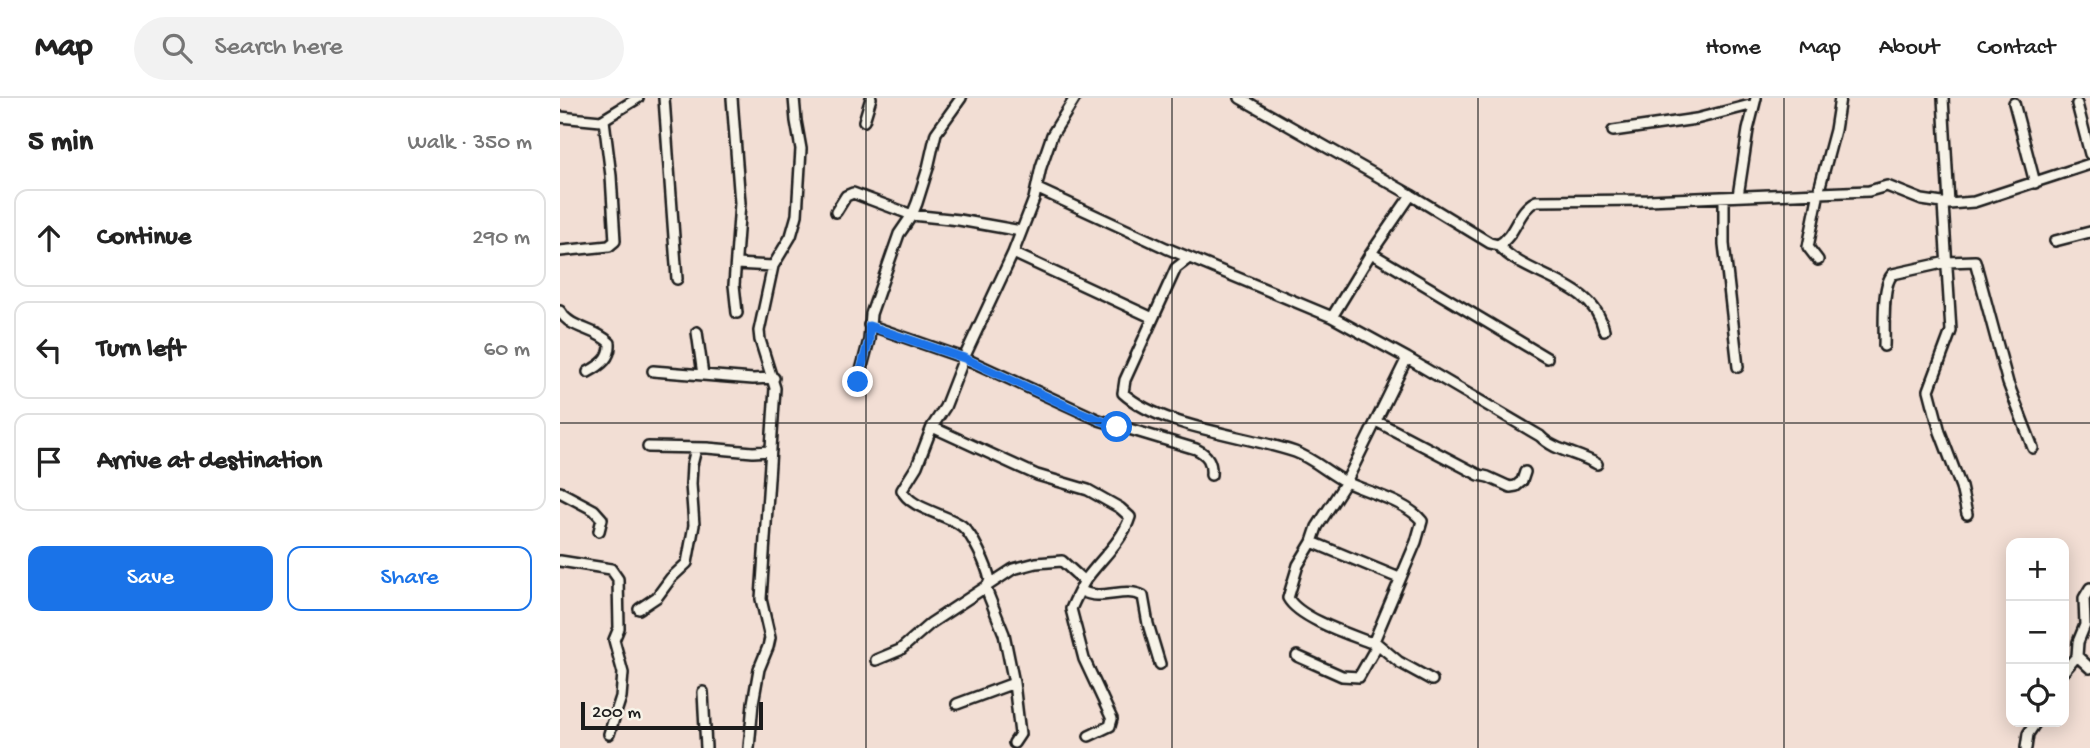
<!DOCTYPE html>
<html lang="en">
<head>
<meta charset="utf-8">
<style>
	:root { --surface:#fff; --page:#f2f2f2; --text:#222; --muted:#767676; --line:#e0e0e0; --accent:#1a73e8 }
	body { margin:0; font-family:"Gochi Hand",sans-serif; background:var(--page); color:var(--text) }
	.controls { position:absolute; right:21px; bottom:21px; display:grid; overflow:hidden; border-radius:14px; box-shadow:0 4px 18px #0003 }
	.controls button { width:63px; height:63px; display:grid; place-items:center; padding:0; border:0; border-bottom:2px solid var(--line); background:var(--surface); color:var(--text); font:35px sans-serif }
	.scale { position:absolute; left:21px; bottom:18px; width:182px; box-sizing:border-box; padding-left:7px; border:4px solid #1c1c1c; border-top:0; font-size:19px; line-height:24px; white-space:nowrap; color:#1c1c1c; -webkit-text-stroke:5px #f7f3e8; paint-order:stroke }
	.stop { position:absolute; width:21px; height:21px; margin:-16px; border:5px solid #1a73e8; border-radius:50%; background:#fff }
	.stop.end { background:#1a73e8; border-color:#fff; box-shadow:0 2px 7px #0008 }
	.list { margin:0; padding:0; list-style:none }
	h2 { display:flex; justify-content:space-between; align-items:center; height:91px; margin:0; padding:0 28px; font-size:30px }
	h2 small { font-size:23px; font-weight:400; color:var(--muted) }
	.list li { display:grid; grid-template-columns:46px 1fr auto; gap:21px; align-items:center; box-sizing:border-box; height:98px; margin:0 14px 14px; padding:0 14px; border:2px solid var(--line); border-radius:14px }
	.list b { display:block; font-size:26px; white-space:nowrap }
	.list em { font-size:23px; font-style:normal; color:var(--muted) }
	.actions { display:flex; gap:14px; padding:21px 28px }
	.actions a { flex:1; padding:16px 0; border:2px solid var(--accent); border-radius:14px; text-align:center; font-size:24px; color:var(--accent) }
	.actions .main { background:var(--accent); color:#fff }
	.icon { flex:none; width:38px; height:38px; fill:none; stroke:currentColor; stroke-width:2; stroke-linecap:round; stroke-linejoin:round }
	.map { position:relative; flex:none; width:1530px; height:650px; overflow:hidden }
	header { display:flex; align-items:center; gap:42px; box-sizing:border-box; height:98px; padding:0 35px; background:var(--surface); border-bottom:2px solid var(--line) }
	header strong { font-size:33px }
	nav { display:flex; gap:38px; margin-inline-start:auto; font-size:24px }
	.search { width:490px; height:63px; background:var(--page); display:flex; align-items:center; gap:18px; box-sizing:border-box; padding:0 24px; border-radius:38px; color:var(--muted); font-size:26px }
	main { display:flex }
	aside { flex:1; background:var(--surface) }
	.map>svg:first-child { display:block }
	.lines { fill:none; stroke-linecap:round; stroke-linejoin:round }
	.minor-casing { stroke:#1c1c1c; stroke-width:14 }
	.minor { stroke:#f7f3e8; stroke-width:9 }
	.route { stroke:#1a73e8; stroke-width:9 }
	.grid { fill:none; stroke:#1c1c1c; stroke-width:2; stroke-opacity:0.55 }
</style>
</head>
<body>
<header>
<strong>Map</strong>
<div class="search"><svg class="icon" aria-label="search" viewBox="0 0 24 24"><circle cx="10" cy="10" r="6"/><path d="M15 15l6 6"/></svg>Search here</div>
<nav><a>Home</a><a>Map</a><a>About</a><a>Contact</a></nav>
</header>
<main>
<aside>
<h2>5 min<small>Walk · 350 m</small></h2>
<ul class="list">
<li><svg class="icon" aria-label="ahead" viewBox="0 0 24 24"><path d="M12 20V5M6 11l6-6 6 6"/></svg><div><b>Continue</b></div><em>290 m</em></li>
<li><svg class="icon" aria-label="left" viewBox="0 0 24 24"><path d="M17 20v-9H6M10 6l-5 5 5 5"/></svg><div><b>Turn left</b></div><em>60 m</em></li>
<li><svg class="icon" aria-label="arrive" viewBox="0 0 24 24"><path d="M6 21V4h12l-3 4 3 4H6"/></svg><div><b>Arrive at destination</b></div></li>
</ul>
<div class="actions"><a class="main">Save</a><a>Share</a></div>
</aside>
<div class="map">
<svg width="1530" height="650" viewBox="0 0 1530 650">
	<rect width="100%" height="100%" fill="#f2ded4"/>
	<filter id="ink" filterUnits="userSpaceOnUse"><feTurbulence type="fractalNoise" baseFrequency=".0143" numOctaves="2"/><feDisplacementMap in="SourceGraphic" scale="14" xChannelSelector="R" yChannelSelector="G"/><feConvolveMatrix kernelMatrix="1 2 1 2 8 2 1 2 1" color-interpolation-filters="sRGB"/></filter>
	<g filter="url(#ink)">
		<g class="lines">
			<g class="minor-casing">
				<path id="minor" d="M104,0l13,181
					M172,0l8,105 -6,82 3,28
					M680,0l171,97 79,48 8,2c18,-9 19,-35 38,-44l112,-1 221,-9 18,-5 35,14 27,4 25,-2 116,-38
					M1383,0l6,106
					M1454,5l21,80
					M1517,6l13,50
					M0,19l41,4 37,-23
					M304,23l7,-23
					M1053,33l83,-12 58,-15
					M1260,88l15,-56 5,-32
					M478,91l128,59 166,69 75,41 133,78c14,15 38,17 57,28
					M1178,98l10,-66 8,-32
					M1164,99v47l14,123
					M1383,106l8,127 -22,59 11,42 21,55 6,27
					M276,114l10,-16 7,-3 59,22 47,5 62,11
					M1495,143l35,-9
					M938,147c28,33 95,35 106,85
					M0,153l49,-5 6,-5 -4,-65 -7,-56
					M453,155l140,65
					M811,155l176,105
					M629,160l-13,10 -51,112 -2,13c38,35 123,42 172,59 19,7 33,21 51,30 23,11 60,19 76,39l-6,21 -42,99 1,8 -16,28 -17,-1 -45,-20
					M1258,162l-10,-13 11,-55
					M176,166l37,2
					M0,213c11,19 34,16 50,32 1,15 -9,22 -22,29
					M772,219l39,-64 40,-58
					M309,227l95,33 135,62 97,29c12,6 16,13 15,26
					M137,234l6,43
					M1324,248c1,-16 -3,-62 9,-72l54,-12 28,-1 33,122 25,65
					M847,260l-61,124 -29,45 -5,15 -14,23 -10,33c11,20 60,36 81,44l5,-1 25,21 33,18
					M93,273l100,8 21,-1
					M298,284l11,-42 2,-26 28,-80 13,-19 5,-12 11,-35 8,-35 25,-35
					M816,323l103,54 9,2 22,10 6,-1 6,-5 3,-9
					M372,329l105,48 51,15 32,18 10,9c-7,23 -29,42 -43,61 -4,5 -13,24 -16,31l13,50 28,60 -2,7 -21,10
					M88,349l59,1 46,4 18,-1
					M0,394l34,18 8,9 -3,12
					M752,444l87,36
					M0,463l51,8 7,10 1,49 -5,12 9,33 -2,24 -12,37
					M522,493c19,11 42,-5 61,5l5,28 12,40
					M79,511l18,-12 14,-19 16,-15 7,-38 -3,-41 1,-19 4,-16
					M1517,558l13,12
					M316,562l24,-10 31,-27 82,-54 23,-6 26,-2 22,20
					M1504,573l13,-15 1,-14 7,-17 -1,-27 6,-10
					M454,585l6,51 -6,9
					M143,594l3,56
					M397,606l57,-21 -10,-49 -18,-45 4,-9c-3,-14 -17,-45 -28,-54 -15,-12 -52,-17 -60,-36l15,-24 15,-39 13,-20 19,-49 49,-105 21,-54 7,-32 11,-32 23,-37
					M189,650l4,-45 6,-34 9,-22 2,-9 -9,-39 14,-211 -15,-48 -1,-9 14,-65 18,-30 6,-21 4,-66 -5,-28 -2,-23
					M1466,650l2,-14 8,-12"/>
			</g>
			<use href="#minor" class="minor"/>
		</g>
	</g>
	<g class="lines" filter="url(#ink)">
		<path class="route" d="M298,284l11,-42v-14l95,32 116,54 37,15"/>
	</g>
	<path class="grid" d="M306,0v650M612,0v650M918,0v650M1224,0v650M0,325h1530"/>
</svg>
<div class="controls">
<button>+</button>
<button>−</button>
<button><svg class="icon" aria-label="locate" viewBox="0 0 24 24"><circle cx="12" cy="12" r="6"/><path d="M12 2v4M12 18v4M2 12h4M18 12h4"/></svg></button>
</div>
<div class="scale">200 m</div>
<div class="stop" style="left:557px;top:329px"></div>
<div class="stop end" style="left:298px;top:284px"></div>
</div>
</main>
</body>
</html>
